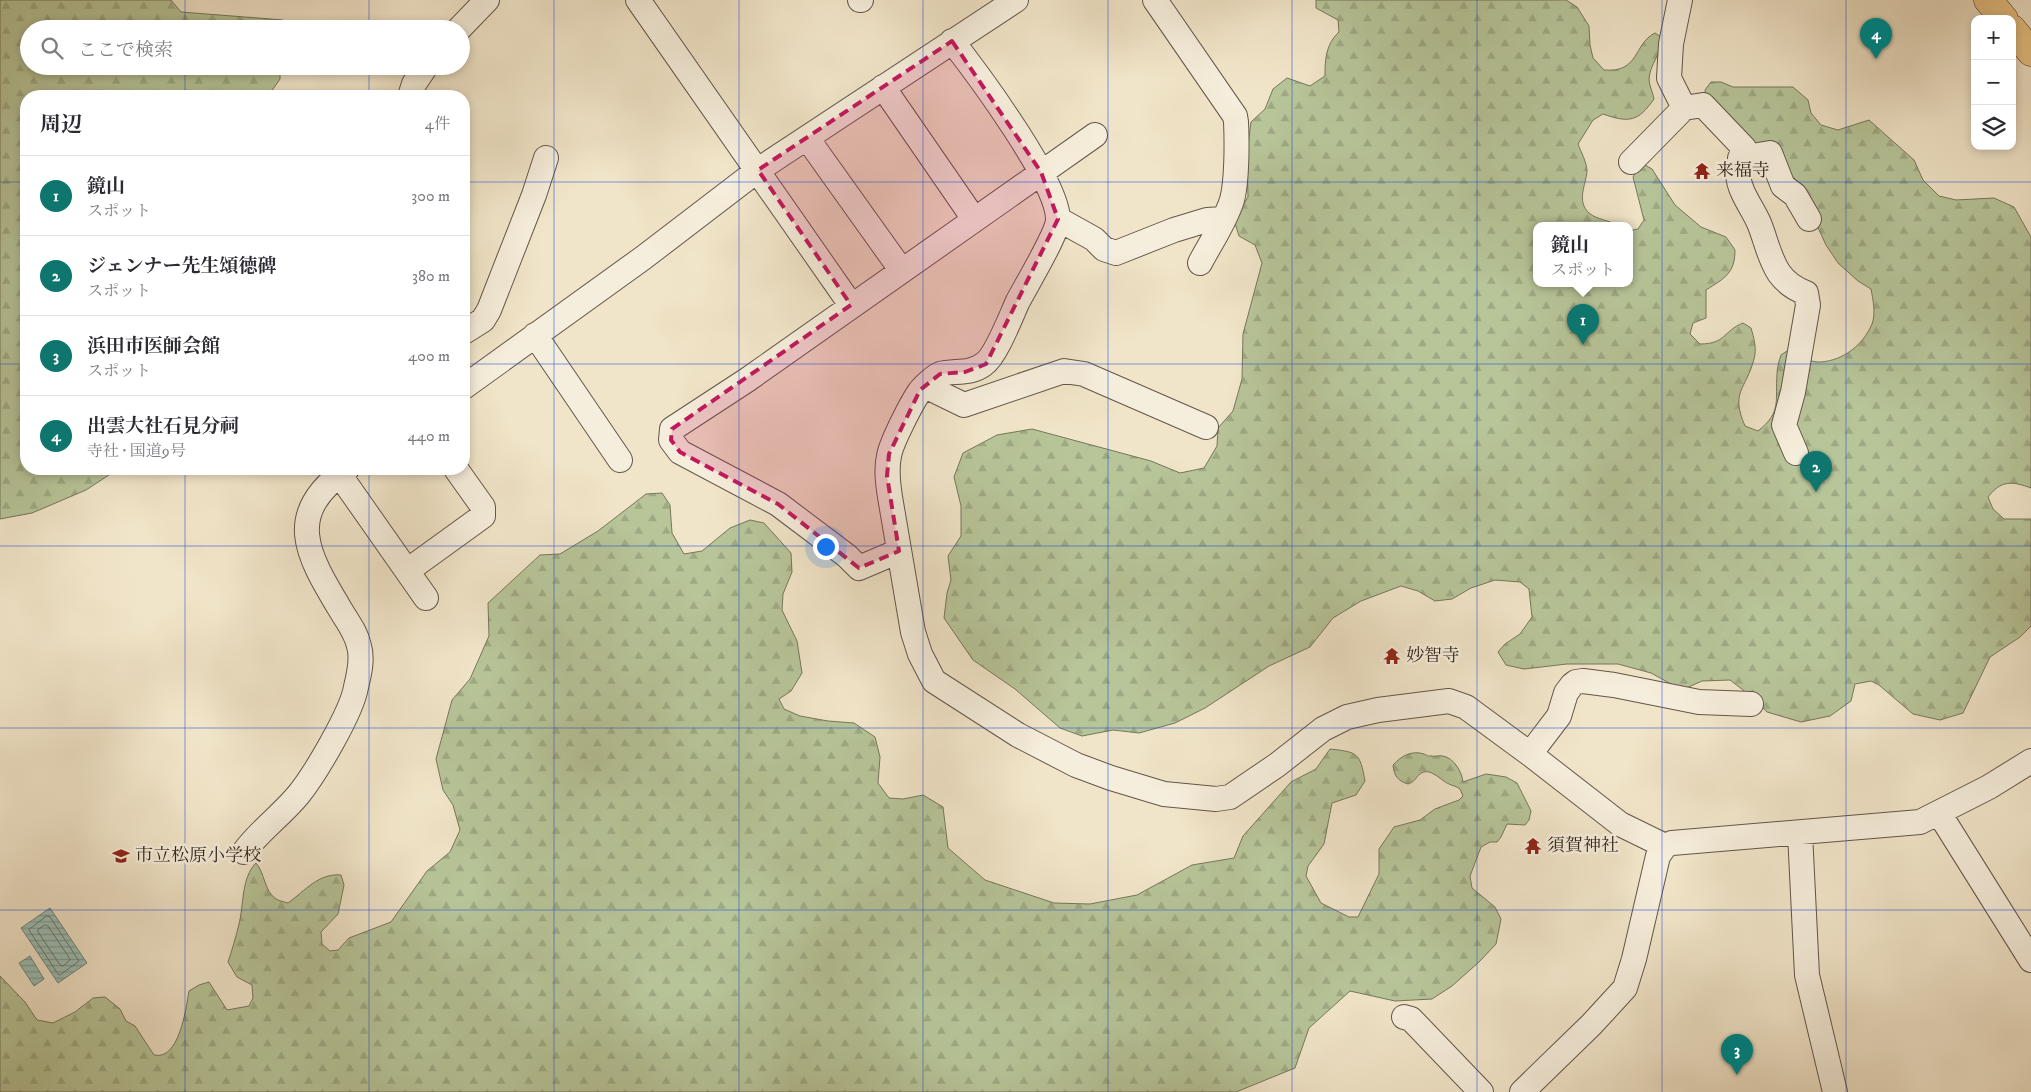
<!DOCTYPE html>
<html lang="ja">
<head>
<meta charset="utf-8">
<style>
	:root { --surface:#fff; --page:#f7f7f7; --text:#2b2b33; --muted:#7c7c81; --line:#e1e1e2; --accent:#0f766e }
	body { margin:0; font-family:"IM FELL DW Pica","Noto Serif JP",serif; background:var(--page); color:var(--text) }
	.controls { position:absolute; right:15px; top:15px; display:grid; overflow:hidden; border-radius:10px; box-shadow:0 2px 8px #0003 }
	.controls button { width:45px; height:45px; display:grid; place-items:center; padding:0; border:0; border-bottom:1px solid var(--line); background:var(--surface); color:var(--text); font:25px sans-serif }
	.you { position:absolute; left:825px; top:546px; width:18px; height:18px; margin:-12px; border:4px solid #fff; border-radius:50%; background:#1a73e8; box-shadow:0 0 0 8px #1a73e833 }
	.badge { display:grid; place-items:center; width:32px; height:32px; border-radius:50%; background:var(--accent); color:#fff; font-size:16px; font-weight:700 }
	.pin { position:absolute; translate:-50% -41px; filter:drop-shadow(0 1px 2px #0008) }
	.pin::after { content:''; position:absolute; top:26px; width:18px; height:15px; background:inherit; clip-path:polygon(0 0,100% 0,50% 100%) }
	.popup { position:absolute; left:1533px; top:222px; width:100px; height:65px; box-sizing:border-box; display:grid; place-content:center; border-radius:10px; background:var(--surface); filter:drop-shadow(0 1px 4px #0005); font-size:16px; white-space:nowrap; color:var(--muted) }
	.popup b { font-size:19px; color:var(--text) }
	.popup::after { content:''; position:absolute; left:50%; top:100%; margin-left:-10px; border:10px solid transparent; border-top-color:var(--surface) }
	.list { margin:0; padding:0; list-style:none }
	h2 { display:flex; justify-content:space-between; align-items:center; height:65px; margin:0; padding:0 20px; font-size:21px }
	h2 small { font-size:16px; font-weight:400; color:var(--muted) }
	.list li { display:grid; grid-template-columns:32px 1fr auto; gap:15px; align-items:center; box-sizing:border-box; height:80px; padding:0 20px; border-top:1px solid var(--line) }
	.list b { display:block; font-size:19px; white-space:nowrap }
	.list p { margin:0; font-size:16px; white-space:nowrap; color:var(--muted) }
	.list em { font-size:16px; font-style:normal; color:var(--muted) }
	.icon { flex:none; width:28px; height:28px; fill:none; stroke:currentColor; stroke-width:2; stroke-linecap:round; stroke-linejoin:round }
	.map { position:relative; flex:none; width:2031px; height:1092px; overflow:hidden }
	.search { position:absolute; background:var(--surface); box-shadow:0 2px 8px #0003; left:20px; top:20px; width:450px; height:55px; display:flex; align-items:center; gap:12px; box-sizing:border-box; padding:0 18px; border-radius:28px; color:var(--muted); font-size:19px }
	.panel { position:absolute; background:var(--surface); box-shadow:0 2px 8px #0003; left:20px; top:90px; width:450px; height:385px; border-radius:20px }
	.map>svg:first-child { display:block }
	.forest { fill:url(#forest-firs); stroke:#76765c }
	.water { fill:url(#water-rules); stroke:#72827a }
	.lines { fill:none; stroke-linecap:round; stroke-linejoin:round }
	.shore { stroke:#68736a; stroke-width:1 }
	.minor-casing { stroke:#63564a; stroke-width:26 }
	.highway-casing { stroke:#34271f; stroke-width:29 }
	.minor { stroke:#f6eedc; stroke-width:24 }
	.highway { stroke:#e8c284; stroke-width:28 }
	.marked { fill:#c2185b; fill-opacity:0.2; stroke:#c2185b; stroke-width:4; stroke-dasharray:10 6; stroke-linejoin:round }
	.grid { fill:none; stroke:#1d4ed8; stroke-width:1; stroke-opacity:0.55 }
	.labels { text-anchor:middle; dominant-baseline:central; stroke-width:5; stroke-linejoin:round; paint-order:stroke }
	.poi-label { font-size:18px; fill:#34271f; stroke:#f6eedc; text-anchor:start }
</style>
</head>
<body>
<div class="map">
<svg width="2031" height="1092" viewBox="0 0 2031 1092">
	<defs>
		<pattern id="forest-firs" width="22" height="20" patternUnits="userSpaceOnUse" patternTransform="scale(1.25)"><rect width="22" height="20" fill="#b7c599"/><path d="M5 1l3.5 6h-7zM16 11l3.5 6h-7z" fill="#9ea983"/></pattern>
		<pattern id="water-rules" width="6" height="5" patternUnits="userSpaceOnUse" patternTransform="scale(1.25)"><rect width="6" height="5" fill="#9bbfb6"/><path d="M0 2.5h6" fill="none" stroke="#7f9b93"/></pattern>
	</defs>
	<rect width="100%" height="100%" fill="#f1e5c9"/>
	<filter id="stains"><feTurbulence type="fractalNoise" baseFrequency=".004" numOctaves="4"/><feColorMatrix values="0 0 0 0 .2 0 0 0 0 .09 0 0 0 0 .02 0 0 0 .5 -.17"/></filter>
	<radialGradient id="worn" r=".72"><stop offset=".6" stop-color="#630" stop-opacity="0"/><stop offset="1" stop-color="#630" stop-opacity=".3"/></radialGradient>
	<path class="forest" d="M0,0h171l10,12 102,8v9h-254v37h251v13l-12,17h-242v373h92l-32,21 -54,23 -32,6z
		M1316,0h250l11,7 12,19 1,19 3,13 11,12c36,3 29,-26 51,-37l6,4c1,18 -11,26 -12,42 0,6 4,14 5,20 -16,23 -25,24 -51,15l-10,6 -15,24c3,8 9,19 9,27 -1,14 -11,30 2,42 8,7 21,7 29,13h-81v58h92v-53l9,-2 6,-9 -11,-43 5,-9 7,-3 7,4 23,36 26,22 25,10 9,13c0,23 -10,28 -29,40v28l-13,5 -3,11 10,10c26,0 23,-13 43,-21l8,5c3,10 6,21 3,31 -8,31 -24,32 -9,67l13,5c24,-19 17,-30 19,-57 0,-6 2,-13 4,-19l6,-4c10,4 24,12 34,11 23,-2 42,-17 51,-38 4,-11 1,-24 -1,-35l-13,-8 -20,-18 -12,-18 -11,-24 -68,-76 -40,-40 -2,-15 6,-8h10l12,5h60l15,13 3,13 10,12 17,5 31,-10 45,40 9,20 16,16 17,4 38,-2 20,9 17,30v251c-19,-7 -30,-8 -43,9l5,12 11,10h27v107l-11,11 -30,20 -27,56 -23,7 -27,-6 -34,-29 -8,-4 -16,3 -4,17 -21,15 -29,6 -34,-10 -24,-22 -13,-10 -28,1 -20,9 -31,-17 -33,-9h-51l-43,5 -18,-4 -8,-13 7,-8 15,-10 12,-17 -3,-28 -9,-7 -25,-2 -24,8 -19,11 -17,2 -17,-10 -17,-5 -40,15 -28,17 -23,29 -41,19 -64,42 -30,15 -36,10 -26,-3 -31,6 -22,-8 -45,-39 -42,-29 -29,-42 3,-25 4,-13 -3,-24 13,-20v-30l-7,-29 9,-24 34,-18 35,-6 119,32 29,12 24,-5 13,-22 1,-18 15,-17 9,-32 1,-45 19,-71 -7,-18 -16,-9 -5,-16 14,-23 -1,-44 4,-31 14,-13 8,-20 14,-11 23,8 15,-10c0,-17 1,-32 14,-44l-1,-12 -22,-12z
		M662,493l8,12 2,28 12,21 18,-3 28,-23 20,-8 14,3 27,30 1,19 -9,22 -1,16 15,31 5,32 -11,18 -12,8 5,10 16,7 28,5 26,2 21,14 5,20 -2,26 11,15 14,1 20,-4 20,12 5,41 37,32 69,23 36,1 47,-9 55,-30 42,-7 9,-22 48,-54 25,-13 14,-20c28,3 30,4 35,32l-9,14 -24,8 -8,41 -16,22 -2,10 15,27 28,14h9l21,-43v-25l15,-22 26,-7 15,-11 24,-9 4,-4 -3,-7c-4,-3 -7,-3 -11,-5 -8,-3 -19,-18 -29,-10 -5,4 -4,7 -12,10 -10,-3 -14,-8 -15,-19 8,-9 19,-15 31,-11 5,2 2,2 7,2 4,1 8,-1 12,0 11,2 19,16 20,26l23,-8 20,3 11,6 14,28 -2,9 -4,5 -18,-1 -6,13 -4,5h-7l-9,5 -11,29 2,12 23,19 6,12 -5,25 -17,18 -27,24 -20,13 -37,2 -45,-10 -41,37 -14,40 -59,24h-1236v-116l25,26 12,18 16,3 22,-11 18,-14 12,-1 15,12 6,12 9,5 19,29c25,6 32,-46 35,-64l10,-6 10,-3 18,28 22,-4 4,-8 -1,-13 -15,-8 -9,-15c4,-12 8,-25 11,-38 5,-19 2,-46 17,-61 9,10 8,28 20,36 3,2 9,3 12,4 17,-12 30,-30 53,-28l3,10 -6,29 -17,18 1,12 8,7 8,-1 11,-12 42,-16 36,-51 23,-19 10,-22 -7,-25 -10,-15 -7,-31 16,-59 18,-21 19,-43 -1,-33 52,-48 20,-1 38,-23 48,-37z"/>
	<path class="water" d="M50,908l37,55 -29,20 -37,-55z
		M30,956l14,23 -10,7 -15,-23z"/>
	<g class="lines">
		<path class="shore" d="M47,916l3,1 29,44 -19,14 -2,-1 -29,-44z
			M45,925l3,1 22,33 -1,2 -6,5 -3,-1 -22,-33v-2z"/>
		<g class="minor-casing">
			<path id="minor" d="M638,0l213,305
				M860,0h1
				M1155,0l80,116 1,6c1,20 1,60 -4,78 -7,22 -21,42 -32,63
				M1680,0l-9,44 -2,34 15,30
				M459,29l28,-29
				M952,41c25,32 107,142 106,179 -1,14 -32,66 -40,81 -7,15 -22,55 -34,63 -14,11 -30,6 -44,10 -5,2 -16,12 -20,17 -8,11 -29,52 -31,65 -3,14 -1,28 1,41l23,135 7,22 14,27 84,54 58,30 35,13 53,16 52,5 14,-2 47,-32 46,-36 24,-12 31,-7 71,-9 17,6 64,47 90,70 45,22
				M883,87l91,132
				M410,96l4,-12 12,-18
				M807,138l95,133
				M1740,158l30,-5 13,33 12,9 14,24
				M1631,162l53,-54 19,-3 41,43c-3,8 -6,17 -6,26 1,18 14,33 21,49 7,17 10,35 20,50 7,10 16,16 27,20l2,12 -15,87 -9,33 12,28
				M1058,219l36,20 10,10 12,4 58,-23 33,-10 17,-1
				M464,332l19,-12 6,-10 45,-115 12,-37
				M535,335l85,125
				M925,386l39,19 100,-34 20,3 122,53
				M464,387l179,-129 115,-88 258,-170
				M339,474l87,124
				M899,551l-40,17 -12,-12 -69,-52 -98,-52 -9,-12 1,-11 75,-49 348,-245
				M407,571l76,-55v-9l-27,-38
				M1530,754l29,-38 7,-23 6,-8 4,-3 7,-1 31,4 85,17 52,2
				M1939,813l92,147
				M1800,833l7,142 28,117
				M244,852c16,-22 38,-37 55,-58 16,-20 53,-82 57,-107 3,-12 7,-28 3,-41 -3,-14 -12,-25 -19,-37 -33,-55 -57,-95 7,-140
				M1404,1017l7,2 70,73
				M1522,1092l69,-67 34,-37 9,-29 24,-103 7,-10 7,-3 248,-21 69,-35 42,-26"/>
		</g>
		<g class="highway-casing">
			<path id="highway" d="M1988,0l16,19
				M2012,29l19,23"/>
		</g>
		<use href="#minor" class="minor"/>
		<use href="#highway" class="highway"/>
	</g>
	<path class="marked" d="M952,41l89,131 17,47 -72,145 -21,8 -25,2 -20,16 -31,64 -2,22 12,75 -40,17 -81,-64 -98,-52 -9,-12 1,-11 179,-124 -93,-135z"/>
	<path class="grid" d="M185,0v29M369,0v29M554,0v1092M739,0v1092M923,0v1092M1108,0v1092M1292,0v1092M1477,0v1092M1662,0v1092M1846,0v1092M185,66v30M369,66v30M0,182h26M464,182h1567M0,364h26M464,364h1567M185,469v623M369,469v623M0,546h2031M0,728h2031M0,910h2031"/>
	<defs>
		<g id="temple-bare" transform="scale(1.35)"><path d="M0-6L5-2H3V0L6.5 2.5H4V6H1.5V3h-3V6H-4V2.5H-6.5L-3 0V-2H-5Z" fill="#8f2418" stroke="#f6eedc" stroke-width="2.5" paint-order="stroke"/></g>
		<g id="school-bare" transform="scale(1.35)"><path d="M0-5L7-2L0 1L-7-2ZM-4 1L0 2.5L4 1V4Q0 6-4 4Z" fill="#8f2418" stroke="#f6eedc" stroke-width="2.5" paint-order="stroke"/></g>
	</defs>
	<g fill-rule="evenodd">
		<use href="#temple-bare" x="1702" y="171"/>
		<use href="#temple-bare" x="1392" y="656"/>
		<use href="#temple-bare" x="1533" y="846"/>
		<use href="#school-bare" x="121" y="856"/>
	</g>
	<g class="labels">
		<g class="poi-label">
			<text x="1716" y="171">来福寺</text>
			<text x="1406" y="656">妙智寺</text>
			<text x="1547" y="846">須賀神社</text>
			<text x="135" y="856">市立松原小学校</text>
		</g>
	</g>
	<rect width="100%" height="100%" filter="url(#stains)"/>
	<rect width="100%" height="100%" fill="url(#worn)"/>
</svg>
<div class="controls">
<button>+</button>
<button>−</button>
<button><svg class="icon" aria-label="layers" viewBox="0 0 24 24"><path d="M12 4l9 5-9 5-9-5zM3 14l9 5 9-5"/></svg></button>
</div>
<div class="you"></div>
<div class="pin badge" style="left:1583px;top:345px">1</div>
<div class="popup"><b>鏡山</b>スポット</div>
<div class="pin badge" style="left:1816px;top:492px">2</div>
<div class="pin badge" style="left:1737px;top:1075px">3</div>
<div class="pin badge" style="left:1876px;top:59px">4</div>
<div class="search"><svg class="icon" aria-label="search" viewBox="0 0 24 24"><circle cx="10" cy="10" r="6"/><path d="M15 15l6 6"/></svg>ここで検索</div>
<section class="panel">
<h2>周辺<small>4件</small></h2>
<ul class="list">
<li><span class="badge">1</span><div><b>鏡山</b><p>スポット</p></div><em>300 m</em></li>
<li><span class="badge">2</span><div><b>ジェンナー先生頌徳碑</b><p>スポット</p></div><em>380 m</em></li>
<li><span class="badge">3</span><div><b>浜田市医師会館</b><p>スポット</p></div><em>400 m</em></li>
<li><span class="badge">4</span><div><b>出雲大社石見分祠</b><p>寺社 · 国道9号</p></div><em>440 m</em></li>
</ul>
</section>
</div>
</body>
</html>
